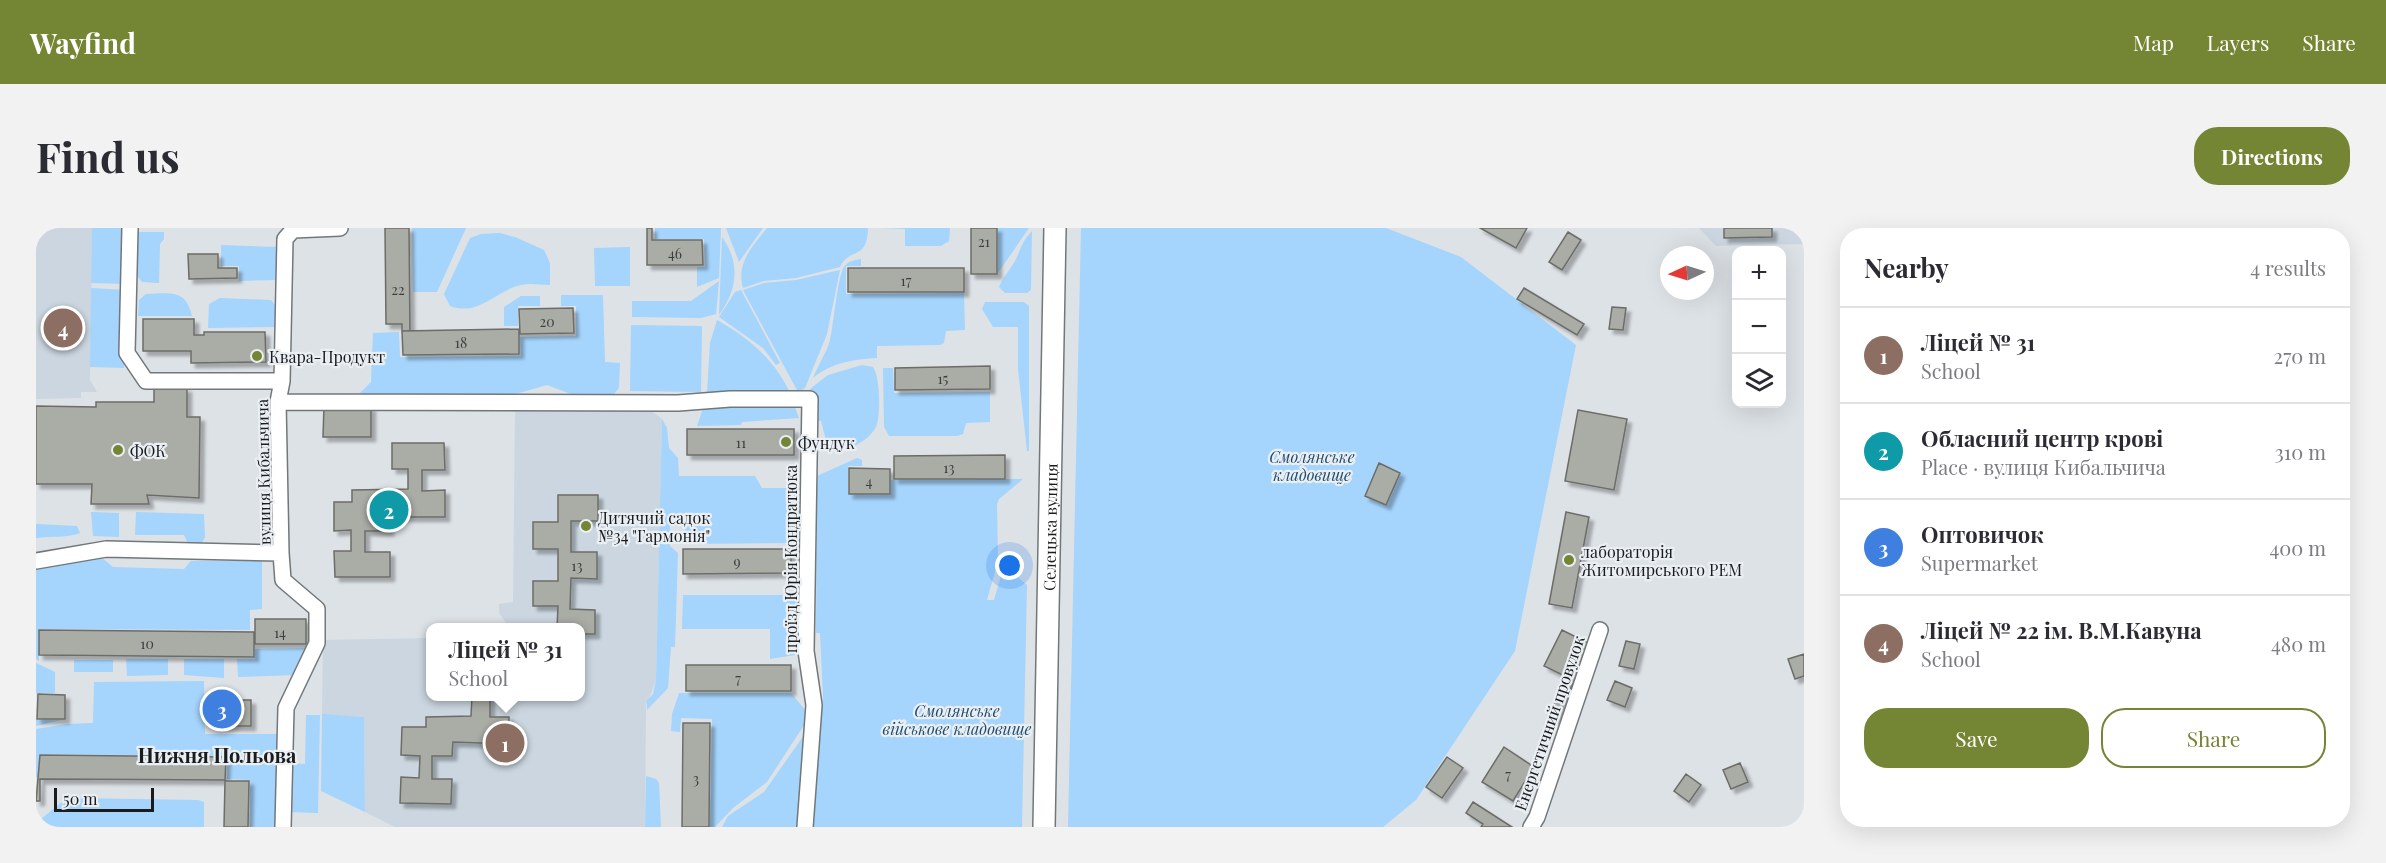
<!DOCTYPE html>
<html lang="en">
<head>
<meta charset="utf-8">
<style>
	:root { --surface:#fff; --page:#f2f2f3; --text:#2b2b33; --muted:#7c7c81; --line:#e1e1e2; --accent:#748534 }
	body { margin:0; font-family:"Playfair Display",serif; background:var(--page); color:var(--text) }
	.controls { position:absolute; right:18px; top:18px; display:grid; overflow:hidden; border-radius:12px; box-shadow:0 6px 24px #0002 }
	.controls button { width:54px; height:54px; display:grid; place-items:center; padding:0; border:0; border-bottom:2px solid var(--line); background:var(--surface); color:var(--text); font:30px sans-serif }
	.compass { position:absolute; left:1624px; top:18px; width:54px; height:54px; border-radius:50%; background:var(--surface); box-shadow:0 6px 24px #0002; rotate:266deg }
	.scale { position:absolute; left:18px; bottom:15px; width:100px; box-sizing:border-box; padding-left:6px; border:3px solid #191b1d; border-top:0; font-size:16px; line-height:21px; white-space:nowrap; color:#191b1d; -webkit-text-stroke:4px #eaeff4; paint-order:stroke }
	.you { position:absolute; left:974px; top:338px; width:21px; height:21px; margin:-15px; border:4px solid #fff; border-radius:50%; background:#1a73e8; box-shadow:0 0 0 9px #1a73e833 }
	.badge { display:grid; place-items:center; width:39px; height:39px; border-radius:50%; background:var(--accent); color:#fff; font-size:20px; font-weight:700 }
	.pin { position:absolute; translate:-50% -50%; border:3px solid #fff; box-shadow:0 2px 6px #0006 }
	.popup { position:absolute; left:390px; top:395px; width:159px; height:78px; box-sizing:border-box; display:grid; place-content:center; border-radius:12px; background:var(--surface); filter:drop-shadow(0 2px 4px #0005); font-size:20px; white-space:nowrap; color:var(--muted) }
	.popup b { font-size:22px; color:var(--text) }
	.popup::after { content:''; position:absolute; left:50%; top:100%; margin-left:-12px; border:12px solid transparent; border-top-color:var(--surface) }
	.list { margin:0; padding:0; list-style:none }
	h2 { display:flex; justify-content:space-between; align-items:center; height:78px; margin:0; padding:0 24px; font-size:26px }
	h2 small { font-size:20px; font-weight:400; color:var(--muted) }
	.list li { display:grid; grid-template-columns:39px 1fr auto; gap:18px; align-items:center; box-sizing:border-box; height:96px; padding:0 24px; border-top:2px solid var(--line) }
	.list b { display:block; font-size:22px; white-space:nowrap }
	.list p { margin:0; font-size:20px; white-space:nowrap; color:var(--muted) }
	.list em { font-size:20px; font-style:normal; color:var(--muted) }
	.actions { display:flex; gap:12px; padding:18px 24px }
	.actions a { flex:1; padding:14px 0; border:2px solid var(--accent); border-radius:24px; text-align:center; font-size:21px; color:var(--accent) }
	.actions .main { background:var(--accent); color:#fff }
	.icon { flex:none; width:33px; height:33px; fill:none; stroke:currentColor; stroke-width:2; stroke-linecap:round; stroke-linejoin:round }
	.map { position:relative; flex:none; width:1768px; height:599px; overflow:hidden; border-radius:24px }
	header { display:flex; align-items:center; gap:36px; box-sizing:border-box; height:84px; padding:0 30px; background:var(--accent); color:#fff }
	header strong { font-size:28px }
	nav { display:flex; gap:33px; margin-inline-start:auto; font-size:21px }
	.intro { display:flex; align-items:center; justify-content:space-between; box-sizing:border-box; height:144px; padding:0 36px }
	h1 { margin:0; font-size:42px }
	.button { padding:15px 27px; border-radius:24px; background:var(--accent); color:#fff; font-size:21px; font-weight:700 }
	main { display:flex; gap:36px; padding:0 36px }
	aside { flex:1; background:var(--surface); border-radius:24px; box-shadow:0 6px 24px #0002 }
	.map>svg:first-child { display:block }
	.built { fill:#cbd6e0 }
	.green { fill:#a5d4fc }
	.building { fill:#aaaca6; stroke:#6c6d68; stroke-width:1.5; filter:url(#shadow) }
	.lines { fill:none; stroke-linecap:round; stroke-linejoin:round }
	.street-casing { stroke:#72777a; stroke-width:18 }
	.secondary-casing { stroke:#72777a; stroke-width:24 }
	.street { stroke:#fff; stroke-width:15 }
	.secondary { stroke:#fff; stroke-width:21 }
	.poi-dot { fill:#748534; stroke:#eaeff4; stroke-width:2 }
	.labels { text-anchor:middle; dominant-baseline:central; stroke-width:4.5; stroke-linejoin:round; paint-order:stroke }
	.number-label { font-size:14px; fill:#3d3f3f }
	.poi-label { font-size:16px; fill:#191b1d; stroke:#eaeff4; text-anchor:start }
	.park-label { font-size:16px; font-style:italic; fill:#1e4c6e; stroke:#eaeff4 }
	.street-label { font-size:16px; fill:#191b1d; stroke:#eaeff4 }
	.quarter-label { font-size:20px; font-weight:bold; fill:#191b1d; stroke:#eaeff4 }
</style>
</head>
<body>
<header>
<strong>Wayfind</strong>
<nav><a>Map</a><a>Layers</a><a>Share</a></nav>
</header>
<div class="intro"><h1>Find us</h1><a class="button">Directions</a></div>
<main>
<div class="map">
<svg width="1768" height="599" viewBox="0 0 1768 599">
	<defs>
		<filter id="shadow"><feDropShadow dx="4.5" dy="4.5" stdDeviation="1.5" flood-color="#0004"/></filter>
	</defs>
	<rect width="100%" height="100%" fill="#dde2e6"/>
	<path class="built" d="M0,0h56l-2,152 7,12h-16v6l-45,1z
		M1663,0h105v16l-88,2z
		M479,181l135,1 12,9 -6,262 -10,24 -1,122h-250l-30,-15 -1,-95 -42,-1 1,-76 107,-2v58h150v-68l-71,-1 -10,-14v-9l14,-2z"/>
	<path class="green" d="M56,0h34v56l-35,-1z
		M376,0h54l-29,64h-24z
		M619,0h66l-2,50 -22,9v-20h8l-1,-28h-49z
		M690,0h37l-24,34z
		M731,0h101c-1,34 -18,18 -28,39l-44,11 -32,3 -21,7c-7,-25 9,-41 24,-60z
		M846,0h68l-1,13 -8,5h-36v-17z
		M962,0h31l-31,45z
		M1045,0h305l75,29 115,88 -61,306 -99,149 -33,27h-315z
		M996,3l-1,59 -4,3h-22l-6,-6c4,-10 11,-17 16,-26 6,-12 7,-20 17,-30z
		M98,4h30v7l-4,5 -1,39 -17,-1 -7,-9z
		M464,5l15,4 29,13 6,13v22c-9,0 -20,-2 -29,0 -25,5 -42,32 -71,21l-6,-12 26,-56 11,-4z
		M686,9c19,27 15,53 -3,78z
		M185,17l58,2 -2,33 -38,1v-15h-18z
		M594,19v39h-35l-1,-38z
		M825,31v7h-15v28l118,-1 1,37 -19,1 -2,12 -4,2 -63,1v12c-22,1 -47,5 -64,20 5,-13 14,-26 17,-38 4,-17 7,-61 14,-73 4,-6 11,-7 17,-8z
		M804,42l-13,64 -22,54 -7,4 -55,-102 21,-7 32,-3z
		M683,53l-3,33 -15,4 -69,-1v-16h59z
		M55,60l35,2 -2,11v67l-34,-1z
		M705,62l39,73 -4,2 -13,-17 -44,-31 16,-25z
		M110,66c25,-1 40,-5 46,22h-54l1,-16z
		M525,67h42l2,67 15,1 -1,25 -6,7 -34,2 -32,-12 -35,10 -155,1 14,-14 2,-49 26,-1 1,25 121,-1 -1,-19 56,-1v-30h-15z
		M485,68h19v10h-22v20h-14v-19z
		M184,70l51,2 5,6 1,21 -69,1 1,-24z
		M949,74h39l5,4v145h-2l-9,-82v-42h-25l-11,-18z
		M681,92c32,18 58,40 73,73h-83l3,-50z
		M595,97l71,1 -1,66 -71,-1z
		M826,137l11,2c7,9 8,49 3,60 -7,14 -34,29 -48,21l-7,-27 -11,-1v-31l18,-14z
		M847,140h10l1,25 96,-1v30l-24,1 -3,11 -6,2h-68l-5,-9z
		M757,174l6,16 -57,4 -1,3 -44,1 7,-21z
		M626,191l5,9 2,20 9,10 1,18h76l7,12h37v55l-114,1v-19l-15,1v20l8,7 -3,94h-4l-3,41 -21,22v-10l6,-6 3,-13z
		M821,230l5,2v6h-14v28l42,1 1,-15 132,-1 -24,20 -2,5 1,57 -11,39h7l10,-35 23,20 -5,242h-209l10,-132 -3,-62h-4l1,-157z
		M55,284l28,1v24l-26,-1z
		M100,284l68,2 1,23 -4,8 -13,-1 -4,-9h-49z
		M0,296l41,2 3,7c-11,5 -30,3 -44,5z
		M64,328l13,11 71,2 7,-8h71v48l-12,1v20l-211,-1v32l-3,-2v-90z
		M647,367h116l-4,60 -25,4v-30h-88z
		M273,420l-13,27 -58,2 -1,-18h18v-10z
		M90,431h42v16l-41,1z
		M148,431h40v19l-40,-3z
		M38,432h39v12h-39z
		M0,435l19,9v21h-19v27h25l-25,6z
		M168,453l1,53h75l-1,93h-29v-47l-23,-1v-23l-187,-2 -1,23h-3v-48l31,-5 26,-1 1,-41z
		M643,465h112l19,23 -43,66 -34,26 -18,19h-5l2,-108 -31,-1 -1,14 -9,-1 1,-17z
		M286,486l42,3 1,95 -44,-21z
		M270,487h14l-2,98 -30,-1 1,-49 16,1z
		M771,503l-8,96h-77l6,-11 36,-24z
		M610,548l10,3 3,4 2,44h-16z
		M35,570l127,2 6,2v25h-168v-4l26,-21z"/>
	<path class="building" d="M349,0h24l1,103h-8v-7h-16z
		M611,0h5v12h50l1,25h-56z
		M935,0h26v46h-26z
		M1444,0h47l-11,20z
		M1688,0h48v9l-48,1z
		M1532,4l13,8 -19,30 -13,-8z
		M152,26h30v14h19v10l-48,1z
		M812,40h116v24h-116z
		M1488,60l60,36 -7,11 -60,-36z
		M1576,79l14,1 -3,22 -14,-1z
		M537,80l1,25 -54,1 -1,-25z
		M107,91h51v16h10v-3h61l1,30 -75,1v-12h-48z
		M483,101v25l-116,1 -1,-24z
		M954,138v23l-95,1v-22z
		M118,160h33v29h13l-1,81 -52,-3 2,9h-58l1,-20h-56v-78l60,1v-5h58z
		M288,178l47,1v30h-48z
		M1542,182l49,9 -13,71 -49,-9z
		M651,201h107v26h-107z
		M356,215h52l1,27h-23v21l23,-1v27h-56v14h-24v21h25v25h-55l-1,-26h17v-21l-17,1v-29h18v-12l56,-1v-20h-16z
		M969,227v24h-111v-23z
		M1343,235l21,10 -14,32 -21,-9z
		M813,240l41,1v25h-41z
		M522,267h40v26h-27v31h26v27l-26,-1 -1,31 25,1v24h-15v-6h-23l1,-22h-25v-25h25v-32h-25v-27h25z
		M1530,284l23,5 -17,91 -23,-4z
		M647,321h108v24l-108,1z
		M219,391h51v25h-51z
		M3,402l215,2v25l-215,-2z
		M1526,402l30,15 -37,75 -7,-3 19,-40 -23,-11z
		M1590,413l14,3 -6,25 -15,-3z
		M1768,426v22l-9,3 -7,-20z
		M650,437h105v26h-105z
		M1579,453l17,7 -7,19 -18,-7z
		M2,466l27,1v24h-28z
		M436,468h18v21h19l-1,27 -55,-2 -1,14h-20v23h20l-1,25 -51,-1 1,-26 18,1 1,-22 -19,-1 1,-28h24v-10l45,-1z
		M177,472h38v26h-38z
		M647,495h27l-1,104h-27z
		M1468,519l30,20 -21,34 -31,-19z
		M4,527l186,2 -1,24h24l-1,46h-24l1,-47 -185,-1v22h-4z
		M1411,529l16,11 -21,30 -16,-11z
		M1704,535l8,19 -17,7 -8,-19z
		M1650,546l15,11 -12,17 -15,-11z
		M1437,574l39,25h-31l2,-3 -17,-11z"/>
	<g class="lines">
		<g class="street-casing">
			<path id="street" d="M94,0l-3,125 19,28h136
				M242,174l400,1 52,-4h80l-4,252 8,54 -9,122
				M245,325l2,27 34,29v34l-31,65 -3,119
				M0,333l70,-12 175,4 -3,-151 4,-21 3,-142 8,-9 47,-2
				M1495,599l6,-10 63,-187"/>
		</g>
		<g class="secondary-casing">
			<g id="secondary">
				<path id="s1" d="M1008,599l11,-599"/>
			</g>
		</g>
		<use href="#street" class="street"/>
		<use href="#secondary" class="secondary"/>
	</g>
	<g class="poi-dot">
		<circle cx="221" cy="128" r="6"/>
		<circle cx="750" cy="214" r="6"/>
		<circle cx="82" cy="222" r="6"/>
		<circle cx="550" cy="298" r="6"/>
		<circle cx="1533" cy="332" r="6"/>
	</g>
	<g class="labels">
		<g class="number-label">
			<text x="948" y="13">21</text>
			<text x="639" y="25">46</text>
			<text x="870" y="52">17</text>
			<text x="362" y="61">22</text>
			<text x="511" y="93">20</text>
			<text x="425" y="114">18</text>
			<text x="907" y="150">15</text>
			<text x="705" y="214">11</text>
			<text x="913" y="239">13</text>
			<text x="833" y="253">4</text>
			<text x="701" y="333">9</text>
			<text x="541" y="337">13</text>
			<text x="244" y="404">14</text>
			<text x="111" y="415">10</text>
			<text x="702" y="450">7</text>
			<text x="1472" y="546">7</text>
			<text x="660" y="550">3</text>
		</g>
		<g class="poi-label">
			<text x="233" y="128">Квара-Продукт</text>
			<text x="762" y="214">Фундук</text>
			<text x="94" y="222">ФОК</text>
			<text x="562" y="289">Дитячий садок<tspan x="562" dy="18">№34 "Гармонія"</tspan></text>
			<text x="1545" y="323">лабораторія<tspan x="1545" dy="18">Житомирського РЕМ</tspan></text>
		</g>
		<g class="park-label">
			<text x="1276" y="228">Смолянське<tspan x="1276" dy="18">кладовище</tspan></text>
			<text x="921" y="482">Смолянське<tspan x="921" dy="18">військове кладовище</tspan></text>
		</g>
		<g class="street-label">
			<text transform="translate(227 244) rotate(-91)">вулиця Кибальчича</text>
			<text stroke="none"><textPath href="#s1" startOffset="300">Селецька вулиця</textPath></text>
			<text transform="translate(754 331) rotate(-90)">проїзд Юрія Кондратюка</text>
			<text transform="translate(1513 495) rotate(-71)">Енергетичний провулок</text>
		</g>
		<g class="quarter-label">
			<text x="181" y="526">Нижня Польова</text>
		</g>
	</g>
</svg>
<div class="controls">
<button>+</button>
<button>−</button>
<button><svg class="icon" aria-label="layers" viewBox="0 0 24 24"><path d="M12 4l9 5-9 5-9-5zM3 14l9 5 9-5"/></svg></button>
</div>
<svg class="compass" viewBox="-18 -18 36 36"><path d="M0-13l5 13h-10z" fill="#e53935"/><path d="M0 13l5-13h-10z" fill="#7c7c81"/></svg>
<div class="scale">50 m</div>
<div class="you"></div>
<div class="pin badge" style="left:469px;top:515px;background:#8d6e63">1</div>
<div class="popup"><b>Ліцей № 31</b>School</div>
<div class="pin badge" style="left:353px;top:282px;background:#0f9aa8">2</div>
<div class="pin badge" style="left:186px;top:481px;background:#3f7fe0">3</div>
<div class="pin badge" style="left:27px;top:100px;background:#8d6e63">4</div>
</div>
<aside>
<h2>Nearby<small>4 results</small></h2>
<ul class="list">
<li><span class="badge" style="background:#8d6e63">1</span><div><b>Ліцей № 31</b><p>School</p></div><em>270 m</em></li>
<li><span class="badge" style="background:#0f9aa8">2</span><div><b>Обласний центр крові</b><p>Place · вулиця Кибальчича</p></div><em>310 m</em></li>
<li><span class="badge" style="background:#3f7fe0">3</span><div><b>Оптовичок</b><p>Supermarket</p></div><em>400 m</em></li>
<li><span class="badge" style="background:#8d6e63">4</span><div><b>Ліцей № 22 ім. В.М.Кавуна</b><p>School</p></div><em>480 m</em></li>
</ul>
<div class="actions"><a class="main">Save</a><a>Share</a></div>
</aside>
</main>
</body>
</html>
